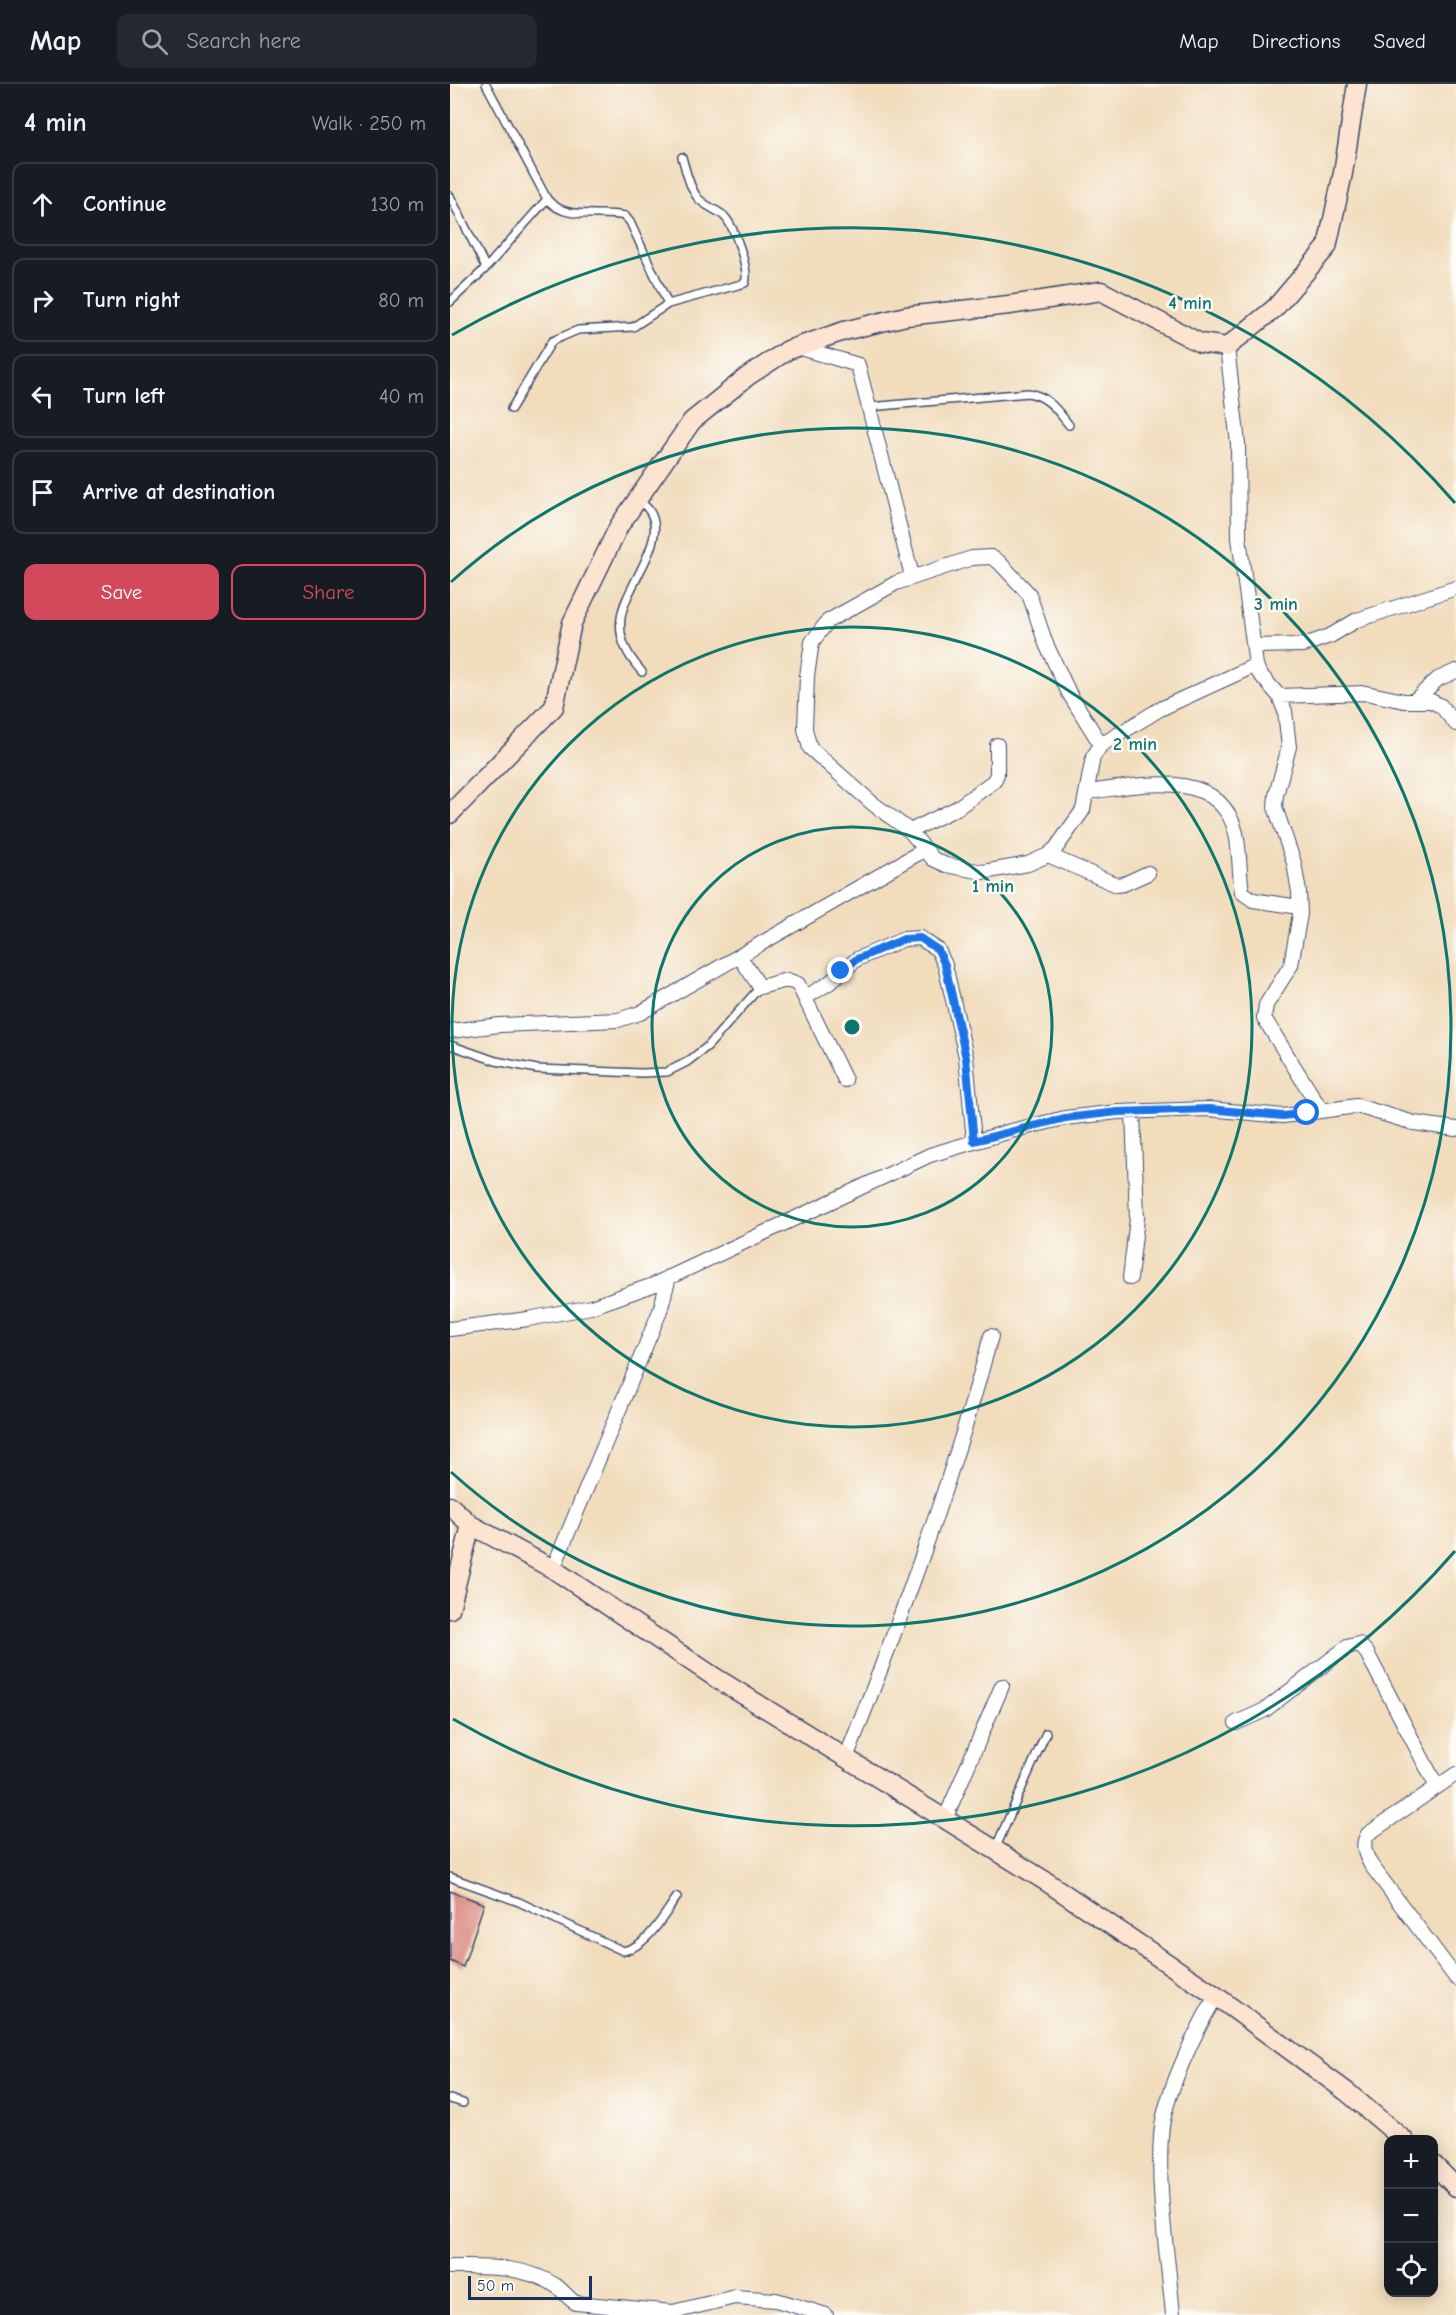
<!DOCTYPE html>
<html lang="en">
<head>
<meta charset="utf-8">
<style>
	:root { --surface:#171b24; --page:#242831; --text:#f1f3f6; --muted:#9ea1a6; --line:#363941; --accent:#d1495b }
	body { margin:0; font-family:"Comic Neue",sans-serif; background:var(--page); color:var(--text) }
	.controls { position:absolute; right:18px; bottom:18px; display:grid; overflow:hidden; border-radius:12px; box-shadow:0 3px 15px #0003 }
	.controls button { width:54px; height:54px; display:grid; place-items:center; padding:0; border:0; border-bottom:2px solid var(--line); background:var(--surface); color:var(--text); font:30px sans-serif }
	.scale { position:absolute; left:18px; bottom:15px; width:124px; box-sizing:border-box; padding-left:6px; border:3px solid #1b2f5e; border-top:0; font-size:16px; line-height:21px; white-space:nowrap; color:#1b2f5e; -webkit-text-stroke:4px #fdfcf7; paint-order:stroke }
	.stop { position:absolute; width:18px; height:18px; margin:-14px; border:4px solid #1a73e8; border-radius:50%; background:#fff }
	.stop.end { background:#1a73e8; border-color:#fff; box-shadow:0 2px 6px #0008 }
	.list { margin:0; padding:0; list-style:none }
	h2 { display:flex; justify-content:space-between; align-items:center; height:78px; margin:0; padding:0 24px; font-size:26px }
	h2 small { font-size:20px; font-weight:400; color:var(--muted) }
	.list li { display:grid; grid-template-columns:39px 1fr auto; gap:18px; align-items:center; box-sizing:border-box; height:84px; margin:0 12px 12px; padding:0 12px; border:2px solid var(--line); border-radius:12px }
	.list b { display:block; font-size:22px; white-space:nowrap }
	.list em { font-size:20px; font-style:normal; color:var(--muted) }
	.actions { display:flex; gap:12px; padding:18px 24px }
	.actions a { flex:1; padding:14px 0; border:2px solid var(--accent); border-radius:12px; text-align:center; font-size:21px; color:var(--accent) }
	.actions .main { background:var(--accent); color:#fff }
	.icon { flex:none; width:33px; height:33px; fill:none; stroke:currentColor; stroke-width:2; stroke-linecap:round; stroke-linejoin:round }
	.map { position:relative; flex:none; width:1006px; height:2231px; overflow:hidden }
	header { display:flex; align-items:center; gap:36px; box-sizing:border-box; height:84px; padding:0 30px; background:var(--surface); border-bottom:2px solid var(--line) }
	header strong { font-size:28px }
	nav { display:flex; gap:33px; margin-inline-start:auto; font-size:21px }
	.search { width:420px; height:54px; background:var(--page); display:flex; align-items:center; gap:15px; box-sizing:border-box; padding:0 21px; border-radius:12px; color:var(--muted); font-size:22px }
	main { display:flex }
	aside { flex:1; background:var(--surface) }
	.map>svg:first-child { display:block }
	.building { fill:#dd9088 }
	.lines { fill:none; stroke-linecap:round; stroke-linejoin:round }
	.lane-casing { stroke:#3b496c; stroke-width:10 }
	.street-casing { stroke:#3b496c; stroke-width:16 }
	.secondary-casing { stroke:#3b496c; stroke-width:21 }
	.lane { stroke:#fff; stroke-width:7 }
	.street { stroke:#fff; stroke-width:14 }
	.secondary { stroke:#fde4d1; stroke-width:18 }
	.route { stroke:#1a73e8; stroke-width:8 }
	.ring { fill:none; stroke:#0f766e; stroke-width:3 }
	.centre { fill:#0f766e; stroke:#fdfcf7; stroke-width:3 }
	.ring-label { font-size:18px; text-anchor:middle; font-weight:bold; fill:#0f766e; stroke:#fdfcf7; stroke-width:5; stroke-linejoin:round; paint-order:stroke }
</style>
</head>
<body>
<header>
<strong>Map</strong>
<div class="search"><svg class="icon" aria-label="search" viewBox="0 0 24 24"><circle cx="10" cy="10" r="6"/><path d="M15 15l6 6"/></svg>Search here</div>
<nav><a>Map</a><a>Directions</a><a>Saved</a></nav>
</header>
<main>
<aside>
<h2>4 min<small>Walk · 250 m</small></h2>
<ul class="list">
<li><svg class="icon" aria-label="ahead" viewBox="0 0 24 24"><path d="M12 20V5M6 11l6-6 6 6"/></svg><div><b>Continue</b></div><em>130 m</em></li>
<li><svg class="icon" aria-label="right" viewBox="0 0 24 24"><path d="M7 20v-9h11M14 6l5 5-5 5"/></svg><div><b>Turn right</b></div><em>80 m</em></li>
<li><svg class="icon" aria-label="left" viewBox="0 0 24 24"><path d="M17 20v-9H6M10 6l-5 5 5 5"/></svg><div><b>Turn left</b></div><em>40 m</em></li>
<li><svg class="icon" aria-label="arrive" viewBox="0 0 24 24"><path d="M6 21V4h12l-3 4 3 4H6"/></svg><div><b>Arrive at destination</b></div></li>
</ul>
<div class="actions"><a class="main">Save</a><a>Share</a></div>
</aside>
<div class="map">
<svg width="1006" height="2231" viewBox="0 0 1006 2231">
	<rect width="100%" height="100%" fill="#fdfcf7"/>
	<filter id="ink" filterUnits="userSpaceOnUse"><feTurbulence type="fractalNoise" baseFrequency=".0167" numOctaves="2"/><feDisplacementMap in="SourceGraphic" scale="12" xChannelSelector="R" yChannelSelector="G"/><feConvolveMatrix kernelMatrix="1 2 1 2 8 2 1 2 1" color-interpolation-filters="sRGB"/></filter>
	<filter id="wash" filterUnits="userSpaceOnUse"><feTurbulence type="fractalNoise" baseFrequency=".008" numOctaves="4" result="noise"/><feDisplacementMap in="SourceGraphic" scale="24" xChannelSelector="R" yChannelSelector="G"/><feGaussianBlur stdDeviation="1.35" result="paint"/><feColorMatrix in="noise" values="0 0 0 0 0 0 0 0 0 0 0 0 0 0 0 0 0 1.4 0 .05"/><feComposite in="paint" operator="in"/></filter>
	<g filter="url(#wash)">
		<rect width="100%" height="100%" fill="#f1dcbc"/>
		<g id="blocks">
			<path class="building" d="M0,1807l34,13 -21,63 -13,-6z"/>
		</g>
	</g>
	<g filter="url(#ink)">
		<use href="#blocks" fill-opacity="0" stroke="#3b496c" stroke-width="1.5"/>
		<g class="lines">
			<g class="lane-casing">
				<path id="lane" d="M36,0l61,115c19,23 51,11 78,17l5,6 38,82
					M0,112l36,72
					M0,218l36,-34 61,-69
					M419,323l159,-14c20,3 29,17 41,32
					M61,325l41,-68 26,-11 55,-3 35,-23 77,-21c5,-13 -11,-57 -21,-67 -8,-7 -20,-10 -27,-19 -8,-11 -11,-26 -15,-40
					M189,417c42,27 -14,82 -18,117 -3,22 7,38 21,54
					M0,961l46,16 41,8 104,4 26,-1 20,-10 21,-16 52,-59
					M546,1763l50,-114
					M0,1793l69,25 104,49c25,-5 40,-35 54,-54
					M0,2015l13,4"/>
			</g>
			<g class="street-casing">
				<path id="street" d="M348,263l60,18 54,211
					M777,263l11,97 1,94 17,127 3,8 20,23 6,15 4,36 -13,48 -1,12 19,56 5,29 1,22 -9,51 -25,40 -2,13 57,92
					M804,562l50,-1 26,-9 27,-16 99,-32
					M829,612l87,-3 38,8h27l10,5 15,18
					M964,617l24,-22 18,-8
					M651,661l-32,-52 -23,-49 -17,-50 -30,-32 -8,-5 -19,1 -76,25 -68,38 -16,21 -5,34 -2,53 5,19 62,55 38,28 23,28 13,6 37,7 45,-8 20,-9 8,-7 27,-38 10,-53 8,-12 59,-36 96,-44
					M638,708c50,-6 131,-27 148,41 4,19 3,39 6,59l11,8 46,7
					M460,747l47,-23 37,-27 3,-7v-29
					M598,771l69,30 7,-1 24,-11
					M290,873l20,30 27,-7 11,4 47,96
					M356,913l23,-14 28,-24 47,-20 16,-1 18,12 7,15 21,92 8,84
					M0,947l50,-6 118,-5 22,-7 284,-163
					M680,1194l7,-60 -4,-106
					M0,1245l78,-10 63,-12 62,-22 277,-130 81,-24 54,-13 53,-6 91,-3 74,7 74,-10 57,17 42,6
					M103,1485l107,-258 9,-34
					M786,1639l29,-13 82,-63 12,-3 8,9 69,132
					M396,1674c55,-139 106,-277 145,-422
					M1006,1690l-88,60c-7,11 -3,20 3,31l85,113
					M495,1735l57,-133
					M0,2183c36,0 73,-2 105,18 9,6 12,13 21,18l97,9 62,-15 41,3 50,15
					M723,2231c-5,-59 -16,-120 -12,-179 2,-39 35,-106 55,-140"/>
			</g>
			<g class="secondary-casing">
				<path id="secondary" d="M0,730l104,-107 18,-84 47,-97 73,-105 56,-45 40,-26 56,-19 62,-15 103,-11 92,-14 99,52 27,4 48,-39 52,-61 16,-74 14,-89
					M0,1422l21,19 82,44 163,109 331,204 169,114 131,96 57,48
					M0,1525l21,-84
					M984,2081l22,22"/>
			</g>
			<use href="#lane" class="lane"/>
			<use href="#street" class="street"/>
			<use href="#secondary" class="secondary"/>
		</g>
	</g>
	<g class="lines" filter="url(#ink)">
		<path class="route" d="M391,887l16,-12 47,-20 16,-1 18,12 7,15 21,93 8,83 91,-23 53,-6 91,-3 74,7 24,-3"/>
	</g>
	<g class="ring">
		<circle cx="402" cy="943" r="200"/>
		<circle cx="402" cy="943" r="400"/>
		<path d="M1 498A599 599 0 1 1 1 1388"/>
		<path d="M1005 1467A799 799 0 0 1 3 1635M2 251A799 799 0 0 1 1005 419"/>
	</g>
	<circle cx="402" cy="943" r="9" class="centre"/>
	<g class="ring-label">
		<text x="740" y="225">4 min</text>
		<text x="826" y="526">3 min</text>
		<text x="685" y="666">2 min</text>
		<text x="543" y="808">1 min</text>
	</g>
</svg>
<div class="controls">
<button>+</button>
<button>−</button>
<button><svg class="icon" aria-label="locate" viewBox="0 0 24 24"><circle cx="12" cy="12" r="6"/><path d="M12 2v4M12 18v4M2 12h4M18 12h4"/></svg></button>
</div>
<div class="scale">50 m</div>
<div class="stop" style="left:857px;top:1029px"></div>
<div class="stop end" style="left:391px;top:887px"></div>
</div>
</main>
</body>
</html>
